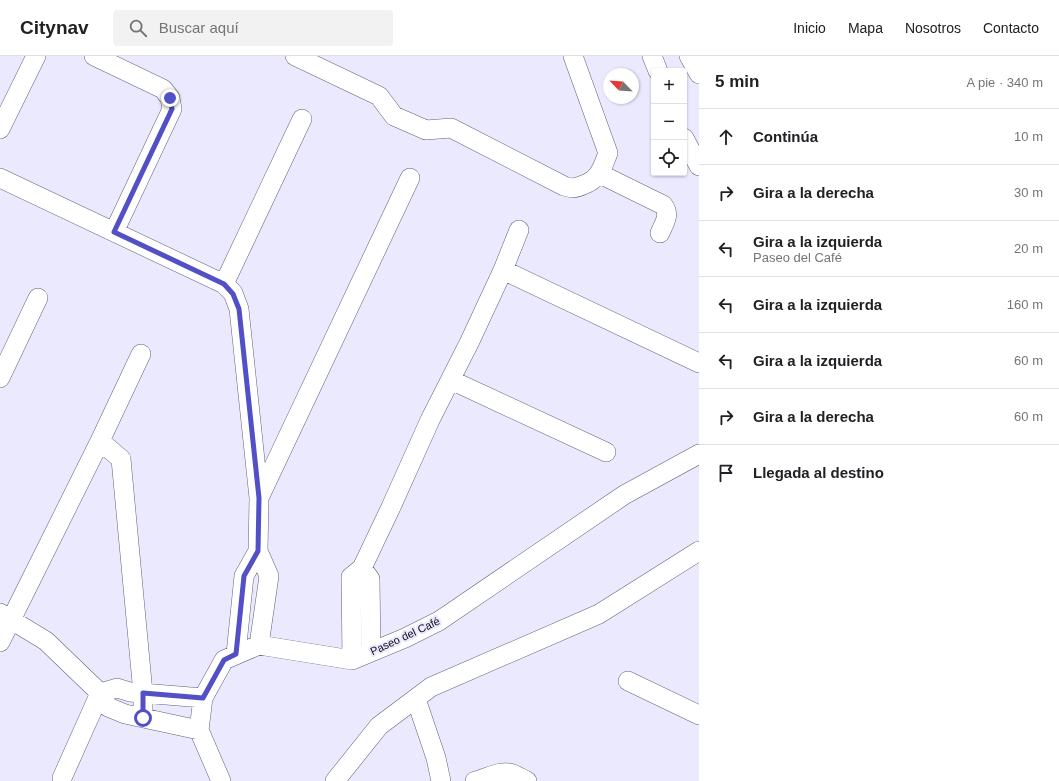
<!DOCTYPE html>
<html lang="es">
<head>
<meta charset="utf-8">
<style>
	:root { --surface:#fff; --page:#f2f2f2; --text:#202124; --muted:#757577; --line:#e0e0e0 }
	body { margin:0; font-family:Arial,sans-serif; background:var(--page); color:var(--text) }
	.controls { position:absolute; right:12px; top:12px; display:grid; overflow:hidden; border-radius:4px; box-shadow:0 1px 3px #0004 }
	.controls button { width:36px; height:36px; display:grid; place-items:center; padding:0; border:0; border-bottom:1px solid var(--line); background:var(--surface); color:var(--text); font:20px sans-serif }
	.compass { position:absolute; left:603px; top:12px; width:36px; height:36px; border-radius:50%; background:var(--surface); box-shadow:0 1px 3px #0004; rotate:295deg }
	.stop { position:absolute; width:12px; height:12px; margin:-9px; border:3px solid #5250c7; border-radius:50%; background:#fff }
	.stop.end { background:#5250c7; border-color:#fff; box-shadow:0 1px 4px #0008 }
	.list { margin:0; padding:0; list-style:none }
	h2 { display:flex; justify-content:space-between; align-items:center; height:52px; margin:0; padding:0 16px; font-size:17px }
	h2 small { font-size:13px; font-weight:400; color:var(--muted) }
	.list li { display:grid; grid-template-columns:26px 1fr auto; gap:12px; align-items:center; box-sizing:border-box; height:56px; padding:0 16px; border-top:1px solid var(--line) }
	.list b { display:block; font-size:15px; white-space:nowrap }
	.list p { margin:0; font-size:13px; white-space:nowrap; color:var(--muted) }
	.list em { font-size:13px; font-style:normal; color:var(--muted) }
	.icon { flex:none; width:22px; height:22px; fill:none; stroke:currentColor; stroke-width:2; stroke-linecap:round; stroke-linejoin:round }
	.map { position:relative; flex:none; width:699px; height:725px; overflow:hidden }
	header { display:flex; align-items:center; gap:24px; box-sizing:border-box; height:56px; padding:0 20px; background:var(--surface); border-bottom:1px solid var(--line) }
	header strong { font-size:19px }
	nav { display:flex; gap:22px; margin-inline-start:auto; font-size:14px }
	.search { width:280px; height:36px; background:var(--page); display:flex; align-items:center; gap:10px; box-sizing:border-box; padding:0 14px; border-radius:4px; color:var(--muted); font-size:15px }
	main { display:flex }
	aside { flex:1; background:var(--surface) }
	.map>svg:first-child { display:block }
	.lines { fill:none; stroke-linecap:round; stroke-linejoin:round }
	.minor-casing { stroke:#63607b; stroke-width:20 }
	.minor { stroke:#fff; stroke-width:19 }
	.route { stroke:#5250c7; stroke-width:5 }
	.labels { text-anchor:middle; dominant-baseline:central; stroke-width:4; stroke-linejoin:round; paint-order:stroke }
	.street-label { font-size:11px; fill:#12101b; stroke:#ebe9fd }
</style>
</head>
<body>
<header>
<strong>Citynav</strong>
<div class="search"><svg class="icon" aria-label="search" viewBox="0 0 24 24"><circle cx="10" cy="10" r="6"/><path d="M15 15l6 6"/></svg>Buscar aquí</div>
<nav><a>Inicio</a><a>Mapa</a><a>Nosotros</a><a>Contacto</a></nav>
</header>
<main>
<div class="map">
<svg width="699" height="725" viewBox="0 0 699 725">
	<rect width="100%" height="100%" fill="#ebe9fd"/>
	<g class="lines">
		<g class="minor-casing">
			<path id="minor" d="M94,0l69,33 7,9 2,11 -58,123
				M295,0l84,40 15,20 32,14 25,-2 113,58c8,3 12,2 19,-1 17,-6 19,-17 25,-32l-35,-97
				M652,0l6,15
				M689,0l10,18
				M0,73l36,-73
				M684,82l15,28
				M600,118l63,31c8,10 1,18 -3,28
				M0,122l224,106 9,9 6,16 20,189 -1,53 11,25 -10,69
				M503,214l196,93
				M224,228l78,-165
				M0,322l38,-80
				M451,324l155,72
				M100,385l21,18 22,234v25
				M259,442l151,-320
				M362,512l29,-61 39,-87 40,-79 33,-71 16,-40
				M0,557l46,28 54,52 8,14 17,7 74,16
				M0,586l100,-201 41,-87
				M236,598l8,-78 14,-25
				M352,604l-1,-83 11,-9 8,11 1,73
				M628,625l71,34
				M416,643l20,59 5,23
				M62,722l38,-85 17,-5 13,4 73,6
				M221,725l-22,-51 4,-32 21,-38 35,-15 93,15 53,-22 34,-17 185,-126 75,-41
				M335,725l44,-55 52,-39 168,-73 100,-63
				M475,725c11,-2 23,-10 35,-8 5,1 12,6 17,8"/>
		</g>
		<use href="#minor" class="minor"/>
	</g>
	<g class="lines">
		<path class="route" d="M143,662v-25l60,5 21,-38 12,-6 8,-78 14,-25 1,-53 -20,-189 -6,-15 -9,-10 -110,-52 58,-123 -2,-11"/>
	</g>
	<g class="labels">
		<g class="street-label">
			<text transform="translate(405 580) rotate(-25)">Paseo del Café</text>
		</g>
	</g>
</svg>
<div class="controls">
<button>+</button>
<button>−</button>
<button><svg class="icon" aria-label="locate" viewBox="0 0 24 24"><circle cx="12" cy="12" r="6"/><path d="M12 2v4M12 18v4M2 12h4M18 12h4"/></svg></button>
</div>
<svg class="compass" viewBox="-18 -18 36 36"><path d="M0-13l5 13h-10z" fill="#e53935"/><path d="M0 13l5-13h-10z" fill="#757577"/></svg>
<div class="stop" style="left:143px;top:662px"></div>
<div class="stop end" style="left:170px;top:42px"></div>
</div>
<aside>
<h2>5 min<small>A pie · 340 m</small></h2>
<ul class="list">
<li><svg class="icon" aria-label="ahead" viewBox="0 0 24 24"><path d="M12 20V5M6 11l6-6 6 6"/></svg><div><b>Continúa</b></div><em>10 m</em></li>
<li><svg class="icon" aria-label="right" viewBox="0 0 24 24"><path d="M7 20v-9h11M14 6l5 5-5 5"/></svg><div><b>Gira a la derecha</b></div><em>30 m</em></li>
<li><svg class="icon" aria-label="left" viewBox="0 0 24 24"><path d="M17 20v-9H6M10 6l-5 5 5 5"/></svg><div><b>Gira a la izquierda</b><p>Paseo del Café</p></div><em>20 m</em></li>
<li><svg class="icon" aria-label="left" viewBox="0 0 24 24"><path d="M17 20v-9H6M10 6l-5 5 5 5"/></svg><div><b>Gira a la izquierda</b></div><em>160 m</em></li>
<li><svg class="icon" aria-label="left" viewBox="0 0 24 24"><path d="M17 20v-9H6M10 6l-5 5 5 5"/></svg><div><b>Gira a la izquierda</b></div><em>60 m</em></li>
<li><svg class="icon" aria-label="right" viewBox="0 0 24 24"><path d="M7 20v-9h11M14 6l5 5-5 5"/></svg><div><b>Gira a la derecha</b></div><em>60 m</em></li>
<li><svg class="icon" aria-label="arrive" viewBox="0 0 24 24"><path d="M6 21V4h12l-3 4 3 4H6"/></svg><div><b>Llegada al destino</b></div></li>
</ul>
</aside>
</main>
</body>
</html>
